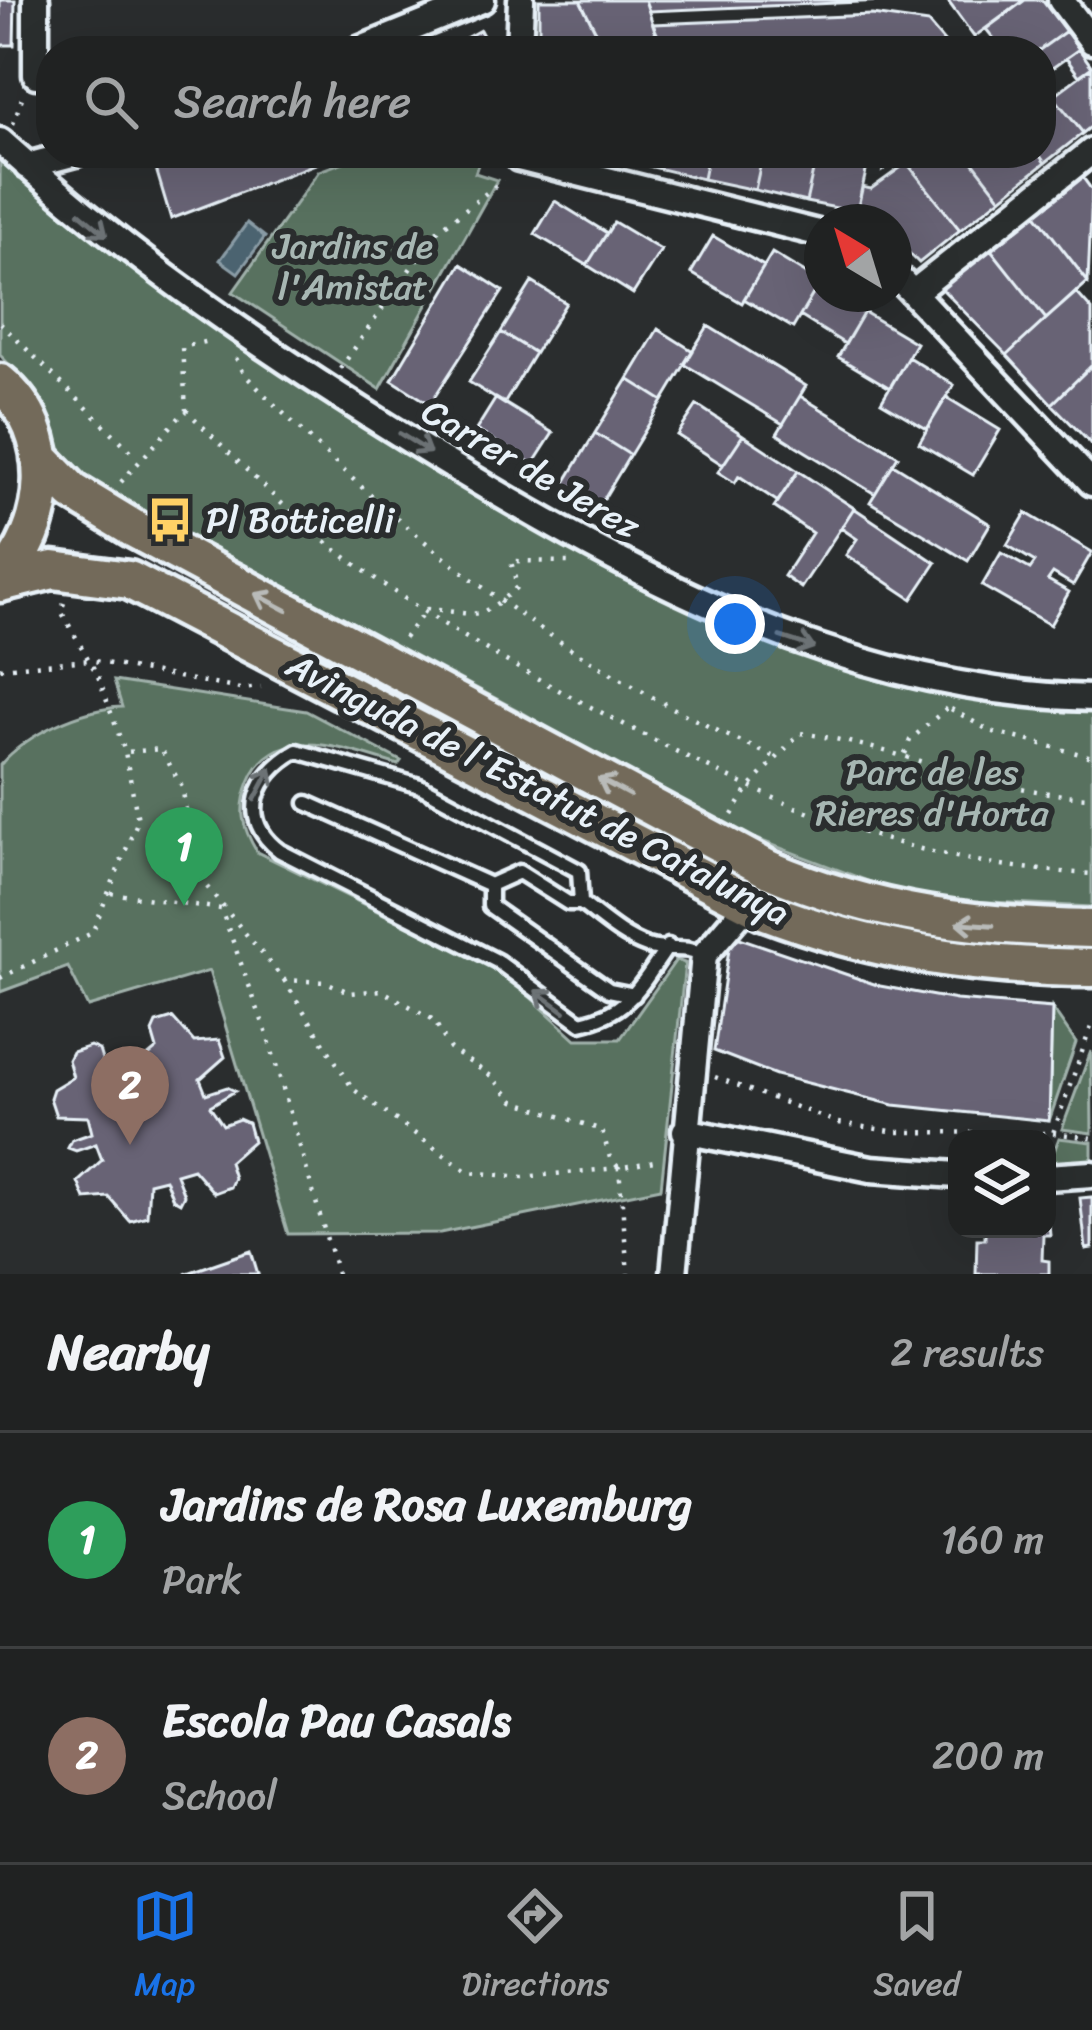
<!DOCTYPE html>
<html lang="en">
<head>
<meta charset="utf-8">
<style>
	:root { --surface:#202222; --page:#2d2f2f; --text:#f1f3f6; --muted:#a2a4a5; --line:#3d3f40; --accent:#1a73e8 }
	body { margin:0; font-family:Sriracha,sans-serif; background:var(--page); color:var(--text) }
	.controls { position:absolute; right:36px; bottom:36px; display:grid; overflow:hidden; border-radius:24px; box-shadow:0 12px 48px #0002 }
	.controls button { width:108px; height:108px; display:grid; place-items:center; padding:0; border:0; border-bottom:3px solid var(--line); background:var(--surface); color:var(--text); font:60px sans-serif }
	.compass { position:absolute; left:804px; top:204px; width:108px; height:108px; border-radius:50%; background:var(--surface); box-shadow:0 12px 48px #0002; rotate:322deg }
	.you { position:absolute; left:735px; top:624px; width:42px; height:42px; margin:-30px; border:9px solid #fff; border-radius:50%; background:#1a73e8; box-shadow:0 0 0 18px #1a73e833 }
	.badge { display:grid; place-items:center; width:78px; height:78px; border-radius:50%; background:var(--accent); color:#fff; font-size:39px; font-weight:700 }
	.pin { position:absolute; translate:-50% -99px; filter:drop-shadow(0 3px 6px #0008) }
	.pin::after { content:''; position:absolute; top:63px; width:42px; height:36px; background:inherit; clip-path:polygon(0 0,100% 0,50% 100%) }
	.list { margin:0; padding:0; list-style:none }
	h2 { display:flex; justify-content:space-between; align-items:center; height:156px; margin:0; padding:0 48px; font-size:51px }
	h2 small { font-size:39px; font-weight:400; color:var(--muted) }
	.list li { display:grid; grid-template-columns:78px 1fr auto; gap:36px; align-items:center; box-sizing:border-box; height:216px; padding:0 48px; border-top:3px solid var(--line) }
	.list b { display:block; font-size:45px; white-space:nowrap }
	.list p { margin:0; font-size:39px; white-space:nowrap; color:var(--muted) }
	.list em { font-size:39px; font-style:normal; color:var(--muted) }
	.icon { flex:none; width:66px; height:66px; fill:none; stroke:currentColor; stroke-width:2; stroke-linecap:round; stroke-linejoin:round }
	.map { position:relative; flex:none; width:1092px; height:1274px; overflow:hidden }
	.search { position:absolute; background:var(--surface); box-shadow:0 12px 48px #0002; left:36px; right:36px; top:36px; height:132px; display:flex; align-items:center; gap:30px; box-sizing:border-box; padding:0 42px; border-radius:48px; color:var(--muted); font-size:45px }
	.sheet { height:588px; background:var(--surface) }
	nav { display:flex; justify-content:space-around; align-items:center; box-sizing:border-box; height:168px; border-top:3px solid var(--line); background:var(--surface); font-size:33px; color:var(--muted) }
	nav a { display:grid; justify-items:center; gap:6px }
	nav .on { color:var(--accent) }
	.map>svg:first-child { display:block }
	.green { fill:#58715e; stroke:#a0b1ab; stroke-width:3 }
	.water { fill:#4c6470; stroke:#8a9ca6; stroke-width:3 }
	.building { fill:#676375; stroke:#e8f1f8; stroke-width:3 }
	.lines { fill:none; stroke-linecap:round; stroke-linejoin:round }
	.lane-casing { stroke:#e8f1f8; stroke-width:21 }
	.street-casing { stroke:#e8f1f8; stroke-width:33 }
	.primary-casing { stroke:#e8f1f8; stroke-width:45 }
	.path { stroke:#e8f1f8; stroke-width:4.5; stroke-dasharray:3 9; stroke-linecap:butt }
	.lane { stroke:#2a2d2e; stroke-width:12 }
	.street { stroke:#2a2d2e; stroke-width:24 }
	.primary { stroke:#736b5a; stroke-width:36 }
	.oneway { stroke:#6c7275 }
	.oneway2 { stroke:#b9bbb9 }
	.labels { text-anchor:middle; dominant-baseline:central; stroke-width:12; stroke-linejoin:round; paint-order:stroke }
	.park-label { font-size:36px; fill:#a7b7b3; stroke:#2a2d2e }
	.street-label { font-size:36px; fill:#e8f1f8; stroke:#2a2d2e }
	.poi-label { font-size:36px; fill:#e8f1f8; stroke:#2a2d2e; text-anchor:start }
</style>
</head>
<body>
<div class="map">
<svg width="1092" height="1274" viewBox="0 0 1092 1274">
	<rect width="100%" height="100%" fill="#2a2d2e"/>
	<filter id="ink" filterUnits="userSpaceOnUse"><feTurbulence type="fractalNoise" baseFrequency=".00833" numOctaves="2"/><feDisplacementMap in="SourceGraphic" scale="24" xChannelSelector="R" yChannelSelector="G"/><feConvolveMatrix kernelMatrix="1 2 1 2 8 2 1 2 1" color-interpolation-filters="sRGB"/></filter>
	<g filter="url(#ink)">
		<path class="green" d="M368,153h114l-7,20 22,7 -117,209 -147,-97 86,-121z
			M0,154c131,117 257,198 406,290 207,128 434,268 686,262v201l-141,-7 -65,-12 -190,-72 -171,-102 -456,-243c-13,-17 -11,-36 -21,-54 -11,-24 -30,-43 -48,-62z
			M114,681l192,30 95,50 -3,4c-50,-15 -124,-46 -149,17 -11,28 -7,45 8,70l247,121 72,66h44l56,-79 9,3 -24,225 -221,45 -152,1 -79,-263 -121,36 -20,-40 -68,25v-227c28,-32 81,-56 122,-58z
			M1052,1008l24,35 -27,78z
			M1091,1051l1,82 -30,-4z
			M1059,1138l33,4v23l-45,6z"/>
		<path class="water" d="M247,223l18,14 -27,36 -18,-13z"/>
		<path class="building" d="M0,0h15l-1,45h-14z
			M539,0h41l24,48 -65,3z
			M580,0h65l12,37 -30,14h-21z
			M645,0h263l-259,11z
			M947,0h78l-51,37z
			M1025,0h17l24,31 -28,20h-34l-18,-22z
			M872,15l56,8 24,28 -56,-5 -2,5h-154l-52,-11 -4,10 -23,-7 -8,-19z
			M480,30l11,21h-49z
			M1066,31l13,18 -38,27 -3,-25z
			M1079,49l13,18 -13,9 -13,-18z
			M1092,67v59l-9,7 -30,-37z
			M1053,96l30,37 -38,30 -7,-10 3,-47z
			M198,153h146l-173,66 -15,-50z
			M600,153h55l-3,14z
			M655,153h53l-5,26 -51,-12z
			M708,153h55l-8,37 -52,-11z
			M763,153h54l-11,49 -51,-12z
			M817,153h53l-13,59 -51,-10z
			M887,153h18l-22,17z
			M919,153h47l35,45 -41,32 -53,-67z
			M966,153h72l7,10 -44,35z
			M907,163l53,67 -41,33 -25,-25v-16l-37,-10 5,-25 9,2z
			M1081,175l11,15 -4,92 -54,-70z
			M555,201l52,32 -20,32 -52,-31z
			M1034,212l54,70 -42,37 -57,-72z
			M614,222l47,28 -28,44 -46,-29z
			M713,236l51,30 -22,37 -51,-30z
			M989,247l57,72 -39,36 -68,-69z
			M772,253l48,29 -27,46 -49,-29z
			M461,264l42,27 -73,113 -38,-24z
			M822,279v15l50,5 -27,45 -45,-28z
			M532,282l34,21 -31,50 -34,-21z
			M1076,292l16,18v55l-40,39 -45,-49z
			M864,312l52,31 -26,45 -52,-31z
			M708,326l98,60 -23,38 -99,-60z
			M658,329l35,22 -30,50 -35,-22z
			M501,332l34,21 -31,51 -35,-22z
			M908,357l46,28 -27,44 -46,-27z
			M1092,365v80l-40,-41z
			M628,379l35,22 -33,54 -35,-22z
			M800,396l98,60 -23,38 -98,-60z
			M946,397l54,33 -27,45 -54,-32z
			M496,398l57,35 -20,31 -57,-34z
			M697,405l46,30 -20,30 -46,-30z
			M595,433l35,22 -30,50 -36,-21z
			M743,435l55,36 -20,31 -39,-26 -4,7 -17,-11z
			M893,464l97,60 -22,37 -98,-59z
			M798,471l56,37 -53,80 -17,-12 28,-43 -38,-26z
			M854,508l82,55 -24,36 -66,-44 11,-16 -16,-11z
			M1026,513l66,39 -19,33 -20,-12 -5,7 21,12 -19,33 -68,-39 19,-33 29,16 5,-7 -28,-17z
			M731,935l149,51 76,14 96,8 -3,113 -155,-16 -118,-30 -62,-24z
			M173,1018l21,24 25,-2 6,17 -25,22 6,15 21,-7 8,4 -25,15 13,19 16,-6 9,4 5,18 -24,21 5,16 -4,9 -16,6 -21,-24 -17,5 8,21 -4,8 -7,-4 -8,-20 -16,4 -2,33 -17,5 -21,-24 -24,2 -7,-17 24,-22 -6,-16 -20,7 -8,-3 4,-8 20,-7 -4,-16 -32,-1 -6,-18 3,-9 20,-12 -5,-17 4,-8 18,-6 9,4 5,16 30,2 23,-19 -5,-17 4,-9z
			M1092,1197v51l-6,1 -6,-51z
			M1047,1201l3,34h-7l-1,25 7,1v13h-73l1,-35h8v-10h62z
			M251,1251l7,23h-73z"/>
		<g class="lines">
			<g class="lane-casing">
				<path id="lane" d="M307,803l183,82
					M581,903h-13l-49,-31 -29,13v21l119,84 25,5
					M668,946c-27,39 -39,67 -87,77l-84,-62 -217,-110c-44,-33 -24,-77 17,-100l123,35 159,85 2,32c20,15 42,35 66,43 20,7 36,-2 57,9"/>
			</g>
			<g class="street-casing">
				<path id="street" d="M1061,0l31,41
					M356,51l126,-51
					M519,51l2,-51
					M36,75v-75
					M0,141c128,116 265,210 411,300 210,129 428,251 681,257
					M519,153v5l303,76
					M27,166l49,-13
					M894,273l198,210
					M913,293l179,-142
					M685,1131l186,38 86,6
					M1047,1177l45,-3
					M674,1274l30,-319 36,-42 23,-3"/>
			</g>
			<g class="primary-casing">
				<path id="primary" d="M0,383c59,49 52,146 0,197
					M40,458l33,34 61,37 634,340c107,46 209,58 324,60
					M0,583l53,-13 76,10 634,330c109,42 212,57 329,58"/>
			</g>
			<path class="path" d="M13,124l10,-29
				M0,323l137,134
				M236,358l9,17c163,165 315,289 530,382
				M340,369l96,-137 67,-52
				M186,410c49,48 98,100 153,142 85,65 178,117 273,166 170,89 284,145 480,156
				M121,482l65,-72 -4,-63 31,-7
				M64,603l-3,8 37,65 27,76 36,-3 21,38 16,89 86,104 42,2 25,11 30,-3 53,30 16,29 41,27 23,25 88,29 8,28 9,10 40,-8
				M404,638l23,-29c53,4 47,15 90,-22l-6,-26 57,1
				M0,668l89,-8 151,29 21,-2
				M951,709l39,22 102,26
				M905,754l5,-14 38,-33
				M732,815l16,-26 52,-56c99,13 193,61 292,64
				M111,893l110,16 47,128 69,237
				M0,978l92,-45 46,-113 -13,-68
				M284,980l69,109 115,83 55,5 96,-9 9,106
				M715,1077l124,46 58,9 156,1 39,-109
				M1053,1133l39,5"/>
			<use href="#lane" class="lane"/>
			<use href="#street" class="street"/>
			<use href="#primary" class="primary"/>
		</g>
		<defs><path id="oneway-shaft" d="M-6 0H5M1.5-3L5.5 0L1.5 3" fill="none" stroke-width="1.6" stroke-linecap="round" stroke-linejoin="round" transform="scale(3)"/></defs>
		<g class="oneway">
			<use href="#oneway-shaft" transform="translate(93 224) rotate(40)"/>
			<use href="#oneway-shaft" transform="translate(415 443) rotate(32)"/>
			<use href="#oneway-shaft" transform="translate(797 642) rotate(18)"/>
			<use href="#oneway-shaft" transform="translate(263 784) rotate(-62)"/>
			<use href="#oneway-shaft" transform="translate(550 1001) rotate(-144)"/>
		</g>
		<g class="oneway2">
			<use href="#oneway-shaft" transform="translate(271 602) rotate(-152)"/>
			<use href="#oneway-shaft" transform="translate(614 787) rotate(-152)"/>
			<use href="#oneway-shaft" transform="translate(975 924) rotate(-176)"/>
		</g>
	</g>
	<defs>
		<g id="bus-bare" transform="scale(3.6)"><path d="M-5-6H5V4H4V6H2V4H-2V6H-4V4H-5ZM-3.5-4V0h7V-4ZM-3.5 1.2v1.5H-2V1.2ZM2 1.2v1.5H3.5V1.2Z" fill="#ffd166" stroke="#2a2d2e" stroke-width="2.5" paint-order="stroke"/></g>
	</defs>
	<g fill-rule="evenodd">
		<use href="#bus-bare" x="170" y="520"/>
	</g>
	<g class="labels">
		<g class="park-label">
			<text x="353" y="246">Jardins de<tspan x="353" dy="41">l'Amistat</tspan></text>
			<text x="932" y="772">Parc de les<tspan x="932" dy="41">Rieres d'Horta</tspan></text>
		</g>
		<g class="street-label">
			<text transform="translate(531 469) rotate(30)">Carrer de Jerez</text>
			<text transform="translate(538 789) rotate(27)">Avinguda de l'Estatut de Catalunya</text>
		</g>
		<g class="poi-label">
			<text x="206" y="520">Pl Botticelli</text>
		</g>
	</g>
</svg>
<div class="controls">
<button><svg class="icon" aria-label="layers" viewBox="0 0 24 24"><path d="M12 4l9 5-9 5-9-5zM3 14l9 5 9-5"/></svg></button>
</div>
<svg class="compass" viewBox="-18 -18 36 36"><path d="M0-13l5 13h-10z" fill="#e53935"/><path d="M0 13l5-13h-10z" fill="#a2a4a5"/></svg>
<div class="you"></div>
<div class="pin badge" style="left:184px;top:906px;background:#2e9e5b">1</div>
<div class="pin badge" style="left:130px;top:1145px;background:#8d6e63">2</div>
<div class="search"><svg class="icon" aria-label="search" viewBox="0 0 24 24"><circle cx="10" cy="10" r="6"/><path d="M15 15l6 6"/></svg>Search here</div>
</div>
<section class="sheet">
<h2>Nearby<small>2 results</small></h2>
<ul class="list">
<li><span class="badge" style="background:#2e9e5b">1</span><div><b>Jardins de Rosa Luxemburg</b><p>Park</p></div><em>160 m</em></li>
<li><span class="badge" style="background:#8d6e63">2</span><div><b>Escola Pau Casals</b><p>School</p></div><em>200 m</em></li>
</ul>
</section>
<nav>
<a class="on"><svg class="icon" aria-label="map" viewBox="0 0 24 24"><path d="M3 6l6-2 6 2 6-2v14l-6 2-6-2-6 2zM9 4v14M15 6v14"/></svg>Map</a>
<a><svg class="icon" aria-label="directions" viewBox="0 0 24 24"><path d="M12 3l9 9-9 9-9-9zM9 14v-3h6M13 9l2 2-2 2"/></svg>Directions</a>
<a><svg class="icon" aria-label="saved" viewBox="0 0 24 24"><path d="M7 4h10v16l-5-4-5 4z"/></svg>Saved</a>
</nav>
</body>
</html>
